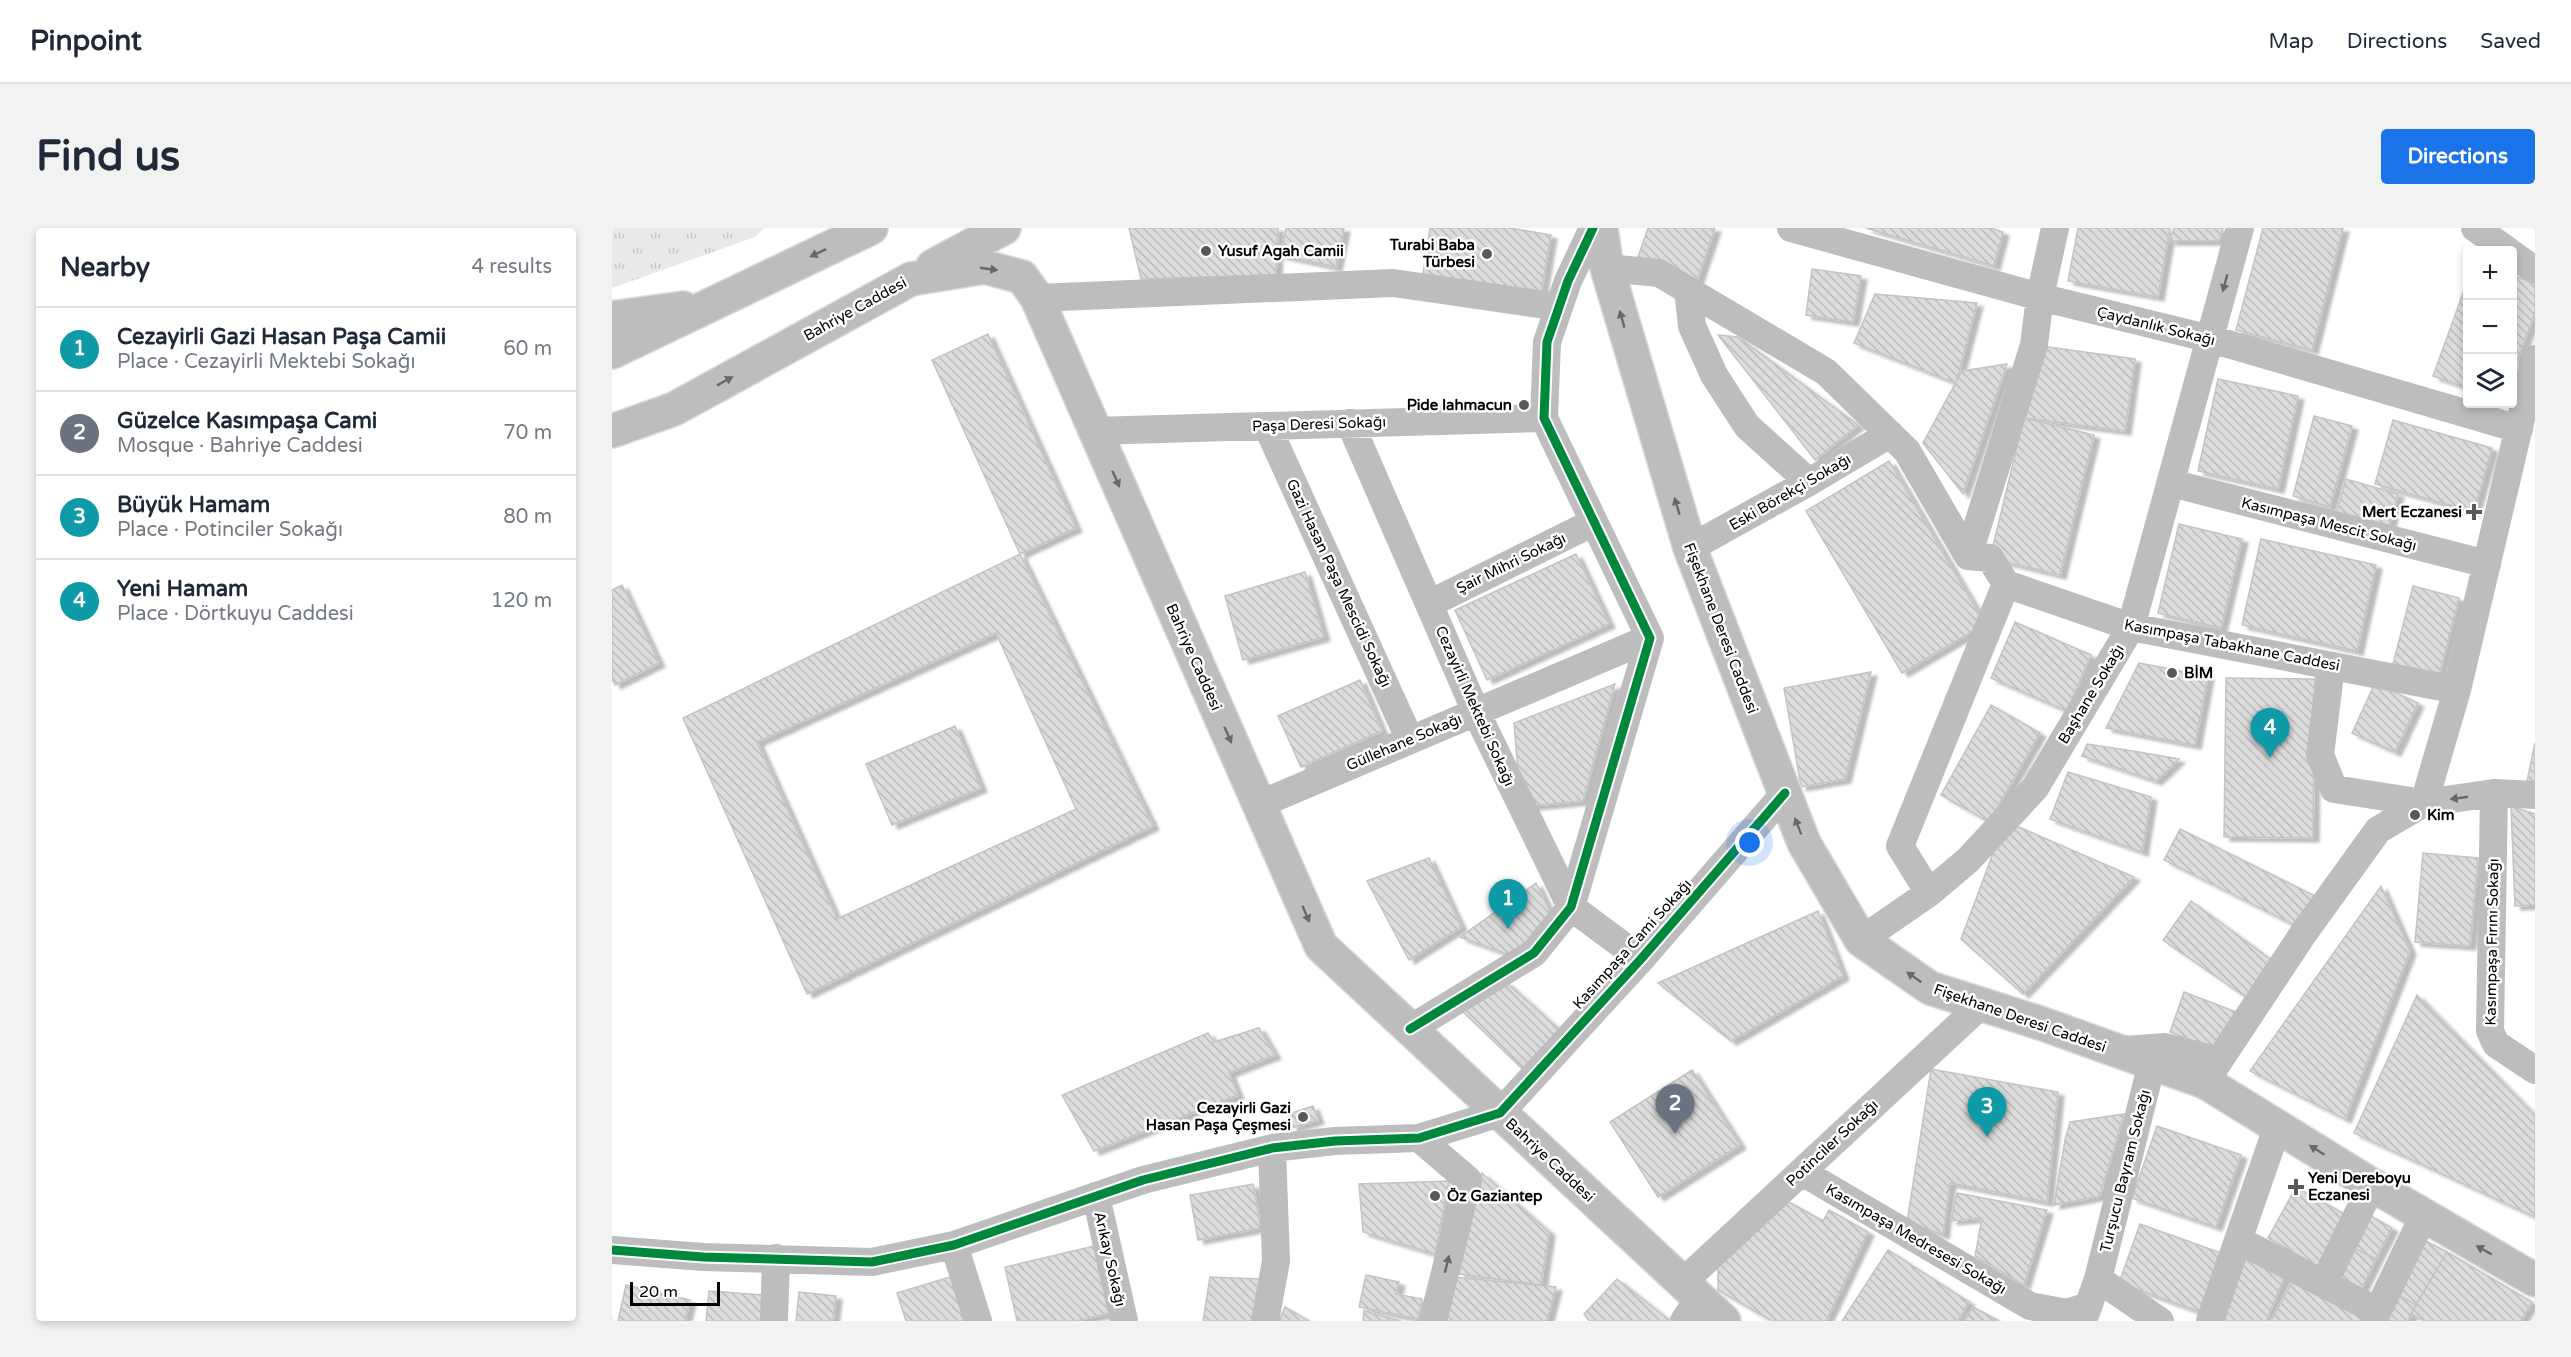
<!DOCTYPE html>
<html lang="en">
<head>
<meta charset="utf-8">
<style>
	:root { --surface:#fff; --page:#f2f2f3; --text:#1f2937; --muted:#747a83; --line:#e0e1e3; --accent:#1a73e8 }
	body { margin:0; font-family:"Varela Round",sans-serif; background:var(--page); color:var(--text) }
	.controls { position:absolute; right:18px; top:18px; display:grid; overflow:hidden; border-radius:6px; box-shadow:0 3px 9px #0003 }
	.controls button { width:54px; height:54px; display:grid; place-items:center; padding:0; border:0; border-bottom:2px solid var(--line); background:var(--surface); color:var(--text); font:30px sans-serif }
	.scale { position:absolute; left:18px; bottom:15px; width:90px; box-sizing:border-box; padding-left:6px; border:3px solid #000; border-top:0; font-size:16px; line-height:21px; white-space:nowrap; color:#000; -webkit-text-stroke:4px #fff; paint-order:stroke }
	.you { position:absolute; left:1138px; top:615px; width:21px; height:21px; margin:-15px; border:4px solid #fff; border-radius:50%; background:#1a73e8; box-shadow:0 0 0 9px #1a73e833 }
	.badge { display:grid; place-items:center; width:39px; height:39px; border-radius:50%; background:var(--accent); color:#fff; font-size:20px; font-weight:700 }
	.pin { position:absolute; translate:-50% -50px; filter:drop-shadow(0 2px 3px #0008) }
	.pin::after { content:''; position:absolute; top:32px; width:21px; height:18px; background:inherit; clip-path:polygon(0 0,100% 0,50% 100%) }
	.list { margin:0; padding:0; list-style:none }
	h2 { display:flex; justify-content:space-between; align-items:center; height:78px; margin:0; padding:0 24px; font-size:26px }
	h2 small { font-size:20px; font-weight:400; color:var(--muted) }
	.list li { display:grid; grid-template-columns:39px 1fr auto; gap:18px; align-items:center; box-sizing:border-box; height:84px; padding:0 24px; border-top:2px solid var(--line) }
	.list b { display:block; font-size:22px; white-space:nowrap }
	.list p { margin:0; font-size:20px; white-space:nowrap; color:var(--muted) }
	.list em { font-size:20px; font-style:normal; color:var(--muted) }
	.icon { flex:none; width:33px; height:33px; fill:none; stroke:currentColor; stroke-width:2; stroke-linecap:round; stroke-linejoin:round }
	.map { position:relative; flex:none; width:1923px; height:1093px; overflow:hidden; border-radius:6px }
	header { display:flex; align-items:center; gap:36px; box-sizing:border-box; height:84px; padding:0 30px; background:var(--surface); border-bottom:2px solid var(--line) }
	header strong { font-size:28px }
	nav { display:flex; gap:33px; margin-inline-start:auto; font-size:21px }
	.intro { display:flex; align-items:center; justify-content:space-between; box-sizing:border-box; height:144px; padding:0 36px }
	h1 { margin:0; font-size:42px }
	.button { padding:15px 27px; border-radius:6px; background:var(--accent); color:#fff; font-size:21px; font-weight:700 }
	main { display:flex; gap:36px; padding:0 36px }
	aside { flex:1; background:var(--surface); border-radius:6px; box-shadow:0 3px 9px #0003 }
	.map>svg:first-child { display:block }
	.grass { fill:url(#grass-tufts) }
	.building { fill:url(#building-back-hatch); stroke:#c4c4c4; stroke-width:1.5; fill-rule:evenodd; filter:url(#shadow) }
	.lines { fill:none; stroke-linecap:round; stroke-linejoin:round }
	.major-casing { stroke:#dbdbdb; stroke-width:36 }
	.minor { stroke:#bdbdbd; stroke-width:28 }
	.major { stroke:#bdbdbd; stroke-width:33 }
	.cycleway-casing { stroke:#fff; stroke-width:13 }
	.cycleway { stroke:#00873e; stroke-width:9 }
	.oneway { fill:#686868 }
	.poi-dot { fill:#595959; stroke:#fff; stroke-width:2 }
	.labels { text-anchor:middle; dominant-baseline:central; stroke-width:5; stroke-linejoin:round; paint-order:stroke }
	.poi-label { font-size:15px; font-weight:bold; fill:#000; stroke:#fff; text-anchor:start }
	.street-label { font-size:15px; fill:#000; stroke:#fff }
</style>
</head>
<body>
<header>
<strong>Pinpoint</strong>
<nav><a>Map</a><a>Directions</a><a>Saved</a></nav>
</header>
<div class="intro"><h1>Find us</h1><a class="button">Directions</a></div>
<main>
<aside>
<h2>Nearby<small>4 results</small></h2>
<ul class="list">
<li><span class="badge" style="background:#0f9aa8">1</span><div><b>Cezayirli Gazi Hasan Paşa Camii</b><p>Place · Cezayirli Mektebi Sokağı</p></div><em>60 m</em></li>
<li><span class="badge" style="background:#6b7280">2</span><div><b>Güzelce Kasımpaşa Cami</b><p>Mosque · Bahriye Caddesi</p></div><em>70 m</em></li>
<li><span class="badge" style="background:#0f9aa8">3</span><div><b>Büyük Hamam</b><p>Place · Potinciler Sokağı</p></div><em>80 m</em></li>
<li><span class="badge" style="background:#0f9aa8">4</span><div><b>Yeni Hamam</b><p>Place · Dörtkuyu Caddesi</p></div><em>120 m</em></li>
</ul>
</aside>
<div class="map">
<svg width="1923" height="1093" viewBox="0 0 1923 1093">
	<defs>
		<pattern id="grass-tufts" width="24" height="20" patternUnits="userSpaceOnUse" patternTransform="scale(1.5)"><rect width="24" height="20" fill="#e9e9e9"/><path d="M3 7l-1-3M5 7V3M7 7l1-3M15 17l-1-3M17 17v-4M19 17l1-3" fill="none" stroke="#c6c6c6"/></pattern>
		<pattern id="building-back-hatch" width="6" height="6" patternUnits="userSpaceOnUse" patternTransform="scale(1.5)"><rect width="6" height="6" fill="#dcdcdc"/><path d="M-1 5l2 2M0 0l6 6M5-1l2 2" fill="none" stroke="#bbb"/></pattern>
		<filter id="shadow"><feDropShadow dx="6" dy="4" stdDeviation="1.5" flood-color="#0004"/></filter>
	</defs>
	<rect width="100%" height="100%" fill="#fff"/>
	<path class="grass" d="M0,0h152l-9,9 -143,51z"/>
	<path class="building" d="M517,0h149l-2,47 -135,4z
		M674,0h58l-8,39 -56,-12z
		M818,0h80l41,7 -10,59 -118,-20z
		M1036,0h67l-18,53 -60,-21z
		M1254,0h125l12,4 -9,34z
		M1466,0h92l-12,69 -90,-16z
		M1562,0h49l-4,13h-49z
		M1651,0h80l-31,122 -76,-20z
		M1200,41l49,7 -8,46 -47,-7z
		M1900,47l23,8v29l-23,64z
		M1856,51v109l-35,-12z
		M1263,66l102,9 -21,80 -102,-40z
		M376,106l88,194 -56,26 -88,-194z
		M1106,107l20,2 120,88 -43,35z
		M1422,117l101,14 -10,72 -101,-13z
		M1395,136l-44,130 -40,-51 39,-72z
		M1606,151l80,17 -20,93 -80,-18z
		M1702,188l38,10 -22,81 -37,-11z
		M1412,190l70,17 -34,140 -70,-17z
		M1781,192l99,28 -18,64 -99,-28z
		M1277,233l96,163 -83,49 -96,-162z
		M1734,251l52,15 -12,43 -52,-16z
		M1567,296l63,15 -21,89 -63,-15z
		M1649,311l115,26 -19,86 -115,-26z
		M408,326l133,272 -346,168 -124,-276zM384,405l80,176 -239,110 -80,-177z
		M964,326l33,70 -122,56 -32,-70z
		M693,344l19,65 -81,23 -18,-64z
		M10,357l37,78 -44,22 -3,-6v-89z
		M1801,358l46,12 -21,82 -46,-12z
		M1403,394l76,33 -24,56 -76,-33z
		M1527,435l69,13 -13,69 -89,-17z
		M1259,444l-26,107 -44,8 -17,-99z
		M1614,450l89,1 -2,159 -89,-1z
		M748,452l22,51 -81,36 -23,-51z
		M1763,455l43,20 -23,49 -43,-19z
		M1003,456l-32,117 -62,6 -7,-84z
		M1379,477l49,28 -51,89 -48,-27z
		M343,498l26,62 -89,37 -26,-61z
		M1923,515v39l-8,-1z
		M1475,516l46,7 46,8 -23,22 -74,-25z
		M1456,544l83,25 -9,55 -92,-33z
		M1899,578l24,8v91l-20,1z
		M1393,593l129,56 -111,117 -62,-55z
		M1568,601l141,70 -25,27 -132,-66z
		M1811,625l55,5 -8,88 -55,-4z
		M817,630l32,69 -52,33 -42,-79z
		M924,655l18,37 -39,37 -55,-20z
		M1769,658l29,65 -65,168 -95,-48z
		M1579,673l83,61 -27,36 -84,-58z
		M1206,683l25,65 -112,65 -73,-58z
		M894,754l58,52 -35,41 -70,-67z
		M1572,764l55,21 -25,36 -44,-17z
		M1805,767l118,121v101l-181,-84z
		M647,800l16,27 -46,18 9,22 -144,56 -32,-56 146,-62 6,9z
		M1319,841l127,23 -11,110 -97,-19 -7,52 -36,-13z
		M1080,842l48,75 -82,52 -48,-75z
		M701,878l5,14 -26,8 -3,-14z
		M1512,886l-24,82 -46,9 11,-65 5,-18z
		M1545,898l84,29 -25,72 -84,-29z
		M870,945l67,59 -8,53 -82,-11z
		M837,953l-14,73 -72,-22 -4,-48z
		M641,956l8,44 -63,12 -8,-45z
		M1684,959l52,29 -29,51 -51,-29z
		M1345,965l90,17 -23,75 -49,-29 7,-38 -31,3z
		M1177,974l34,19 6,-11 39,22 -42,89h-54l-54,-31v-28z
		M1757,987l23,13 -16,31 -24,-12z
		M1528,996l81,29 -21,59 -81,-29z
		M1814,1013l21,11 -31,53 -18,-10z
		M491,1016l16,67 -43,10h-59l-12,-54z
		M1740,1019l24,12 -18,37 -24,-12z
		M1276,1022l81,52 -11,19h-116z
		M1835,1024l85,50 -11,19h-97l-13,-7z
		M1632,1026l41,22 -19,45h-47z
		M348,1046l14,47h-68l-9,-28z
		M754,1047l33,7 -3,12 26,5 -4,20 -59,-12z
		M598,1049l50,2 -6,42h-51z
		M841,1049l103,10 -9,34h-102z
		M1005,1051l52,41 -1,1h-79l-5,-7z
		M1681,1052l69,35 -2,6h-89z
		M14,1057l64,15 -5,21h-67z
		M97,1063l54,4 -2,26h-55z
		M187,1064l37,4 -3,25h-37z
		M1786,1067l18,10 -8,16h-24z
		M673,1079l24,14h-30z
		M1361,1079l26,14h-35z
		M752,1083l37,10h-38z"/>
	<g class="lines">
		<g class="major-casing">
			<path id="major" d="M989,0l6,40 83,280 114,295 57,97 69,48 110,35 165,59 167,103 163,95
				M321,38l71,-38
				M0,90l71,-10
				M0,124l259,-124
				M0,203l62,-22 237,-130 74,-12 37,10 15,21 284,648 403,375"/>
		</g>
		<path class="minor" d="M1179,0l249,69 171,42 308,90
			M1863,0l32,22
			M1900,26l23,16
			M995,40l52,5 167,99 81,79 61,105
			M1076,62l4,36 22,49 33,51 62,56
			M425,70l356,-15 166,24
			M738,195l126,289 95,195 70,52
			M655,198l143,314
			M482,203l450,-13
			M1559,255l316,81
			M1078,320l119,-66 81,-48
			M1356,328l22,2 16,26 125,43 326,63
			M1356,328l66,-211 6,-48 15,-69
			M817,376l165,-82
			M1719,438l-11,89 14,34 90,14 70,-10 41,2
			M1882,565l-4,238 6,13 39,26
			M646,577l392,-167
			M1317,665l-29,-47 106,-262
			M1249,712l68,-47 39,-33 67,-72 96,-161 109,-399
			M798,801l124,-76 37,-46 79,-269 -106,-220 3,-76 21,-61 25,-53
			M1513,822l40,-3 52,13
			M1593,854l98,-148 75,-104 46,-27 33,-113 78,-331
			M807,910l49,42 -35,141
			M1190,944l228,134 37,7 21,-7
			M484,968l28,125
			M1626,1012l139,71
			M342,1017l24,76
			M0,1022l91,7 169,5 82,-17 189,-65 129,-32 63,-7 84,-3 81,-25 141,-154 144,-166
			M1486,1051l62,42
			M1070,1055l300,-279
			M1712,1055l48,-98
			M162,1093l2,-63
			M653,1093l11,-60 -4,-113
			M1072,1093l15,-23
			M1471,1093l15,-42 54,-216
			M1598,1093l68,-196
			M1761,1093l51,-106"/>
		<use href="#major" class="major"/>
		<g class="cycleway-casing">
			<path id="cycleway" d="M798,801l124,-76 37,-46 79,-269 -106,-220 3,-76 21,-61 25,-53
				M0,1022l91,7 169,5 82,-17 189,-65 129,-32 63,-7 84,-3 81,-25 141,-154 144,-166"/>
		</g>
		<use href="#cycleway" class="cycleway"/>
	</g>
	<defs><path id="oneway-solid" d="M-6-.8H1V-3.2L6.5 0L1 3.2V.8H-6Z" transform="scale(1.5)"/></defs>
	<g class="oneway">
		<use href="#oneway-solid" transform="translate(206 25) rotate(154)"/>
		<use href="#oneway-solid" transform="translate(377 41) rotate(8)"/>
		<use href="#oneway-solid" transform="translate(1613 55) rotate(105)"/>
		<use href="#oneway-solid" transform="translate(1010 91) rotate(-106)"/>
		<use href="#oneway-solid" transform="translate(113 153) rotate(-29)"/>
		<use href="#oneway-solid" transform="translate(504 251) rotate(66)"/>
		<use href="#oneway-solid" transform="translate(1065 278) rotate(-107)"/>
		<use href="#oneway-solid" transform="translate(616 507) rotate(66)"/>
		<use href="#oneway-solid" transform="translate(1847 570) rotate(172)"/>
		<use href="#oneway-solid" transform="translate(1186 598) rotate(-111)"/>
		<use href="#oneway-solid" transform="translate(694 686) rotate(66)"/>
		<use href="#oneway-solid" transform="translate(1302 749) rotate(-145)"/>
		<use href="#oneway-solid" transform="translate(1705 922) rotate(-148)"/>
		<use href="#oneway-solid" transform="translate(1872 1022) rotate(-150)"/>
		<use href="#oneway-solid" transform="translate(835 1036) rotate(-76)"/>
	</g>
	<g class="poi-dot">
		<circle cx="594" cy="23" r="6"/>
		<circle cx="875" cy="26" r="6"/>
		<circle cx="912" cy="177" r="6"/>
		<path d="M1859 275h6v6h6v6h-6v6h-6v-6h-6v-6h6z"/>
		<circle cx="1560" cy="445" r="6"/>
		<circle cx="1803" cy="587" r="6"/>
		<circle cx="691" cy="889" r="6"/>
		<path d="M1681 950h6v6h6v6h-6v6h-6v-6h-6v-6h6z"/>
		<circle cx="823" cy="968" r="6"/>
	</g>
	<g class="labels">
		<g class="poi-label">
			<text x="863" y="17" text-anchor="end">Turabi Baba<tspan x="863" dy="17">Türbesi</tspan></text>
			<text x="606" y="23">Yusuf Agah Camii</text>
			<text x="900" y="177" text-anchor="end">Pide lahmacun</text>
			<text x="1850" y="284" text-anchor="end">Mert Eczanesi</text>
			<text x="1572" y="445">BİM</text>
			<text x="1815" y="587">Kim</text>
			<text x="679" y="880" text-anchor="end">Cezayirli Gazi<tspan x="679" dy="17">Hasan Paşa Çeşmesi</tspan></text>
			<text x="1696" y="950">Yeni Dereboyu<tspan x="1696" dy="17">Eczanesi</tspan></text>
			<text x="835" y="968">Öz Gaziantep</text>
		</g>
		<g class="street-label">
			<text transform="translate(243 81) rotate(-29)">Bahriye Caddesi</text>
			<text transform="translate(1544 98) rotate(14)">Çaydanlık Sokağı</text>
			<text transform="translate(707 196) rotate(-2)">Paşa Deresi Sokağı</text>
			<text transform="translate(1178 264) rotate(-30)">Eski Börekçi Sokağı</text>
			<text transform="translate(1717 296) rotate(14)">Kasımpaşa Mescit Sokağı</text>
			<text transform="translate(899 335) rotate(-26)">Şair Mihri Sokağı</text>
			<text transform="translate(727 355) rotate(65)">Gazi Hasan Paşa Mescidi Sokağı</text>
			<text transform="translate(1109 400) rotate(69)">Fişekhane Deresi Caddesi</text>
			<text transform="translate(1620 417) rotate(11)">Kasımpaşa Tabakhane Caddesi</text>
			<text transform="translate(582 429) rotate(66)">Bahriye Caddesi</text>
			<text transform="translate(1479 466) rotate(-59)">Başhane Sokağı</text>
			<text transform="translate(863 478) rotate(66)">Cezayirli Mektebi Sokağı</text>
			<text transform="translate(792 514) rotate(-23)">Güllehane Sokağı</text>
			<text transform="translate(1880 714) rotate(-89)">Kasımpaşa Fırını Sokağı</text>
			<text transform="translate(1020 716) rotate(-48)">Kasımpaşa Cami Sokağı</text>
			<text transform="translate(1408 790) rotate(19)">Fişekhane Deresi Caddesi</text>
			<text transform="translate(1220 915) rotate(-43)">Potinciler Sokağı</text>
			<text transform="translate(938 932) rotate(43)">Bahriye Caddesi</text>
			<text transform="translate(1513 943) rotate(-76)">Turşucu Bayram Sokağı</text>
			<text transform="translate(1304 1011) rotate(30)">Kasımpaşa Medresesi Sokağı</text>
			<text transform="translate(498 1031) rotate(77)">Arıkay Sokağı</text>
		</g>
	</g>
</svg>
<div class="controls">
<button>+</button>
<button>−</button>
<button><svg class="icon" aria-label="layers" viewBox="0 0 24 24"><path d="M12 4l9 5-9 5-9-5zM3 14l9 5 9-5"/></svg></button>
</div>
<div class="scale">20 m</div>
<div class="you"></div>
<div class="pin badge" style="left:896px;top:701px;background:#0f9aa8">1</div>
<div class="pin badge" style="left:1063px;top:906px;background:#6b7280">2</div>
<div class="pin badge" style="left:1375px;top:909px;background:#0f9aa8">3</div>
<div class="pin badge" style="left:1658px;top:530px;background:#0f9aa8">4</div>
</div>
</main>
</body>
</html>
